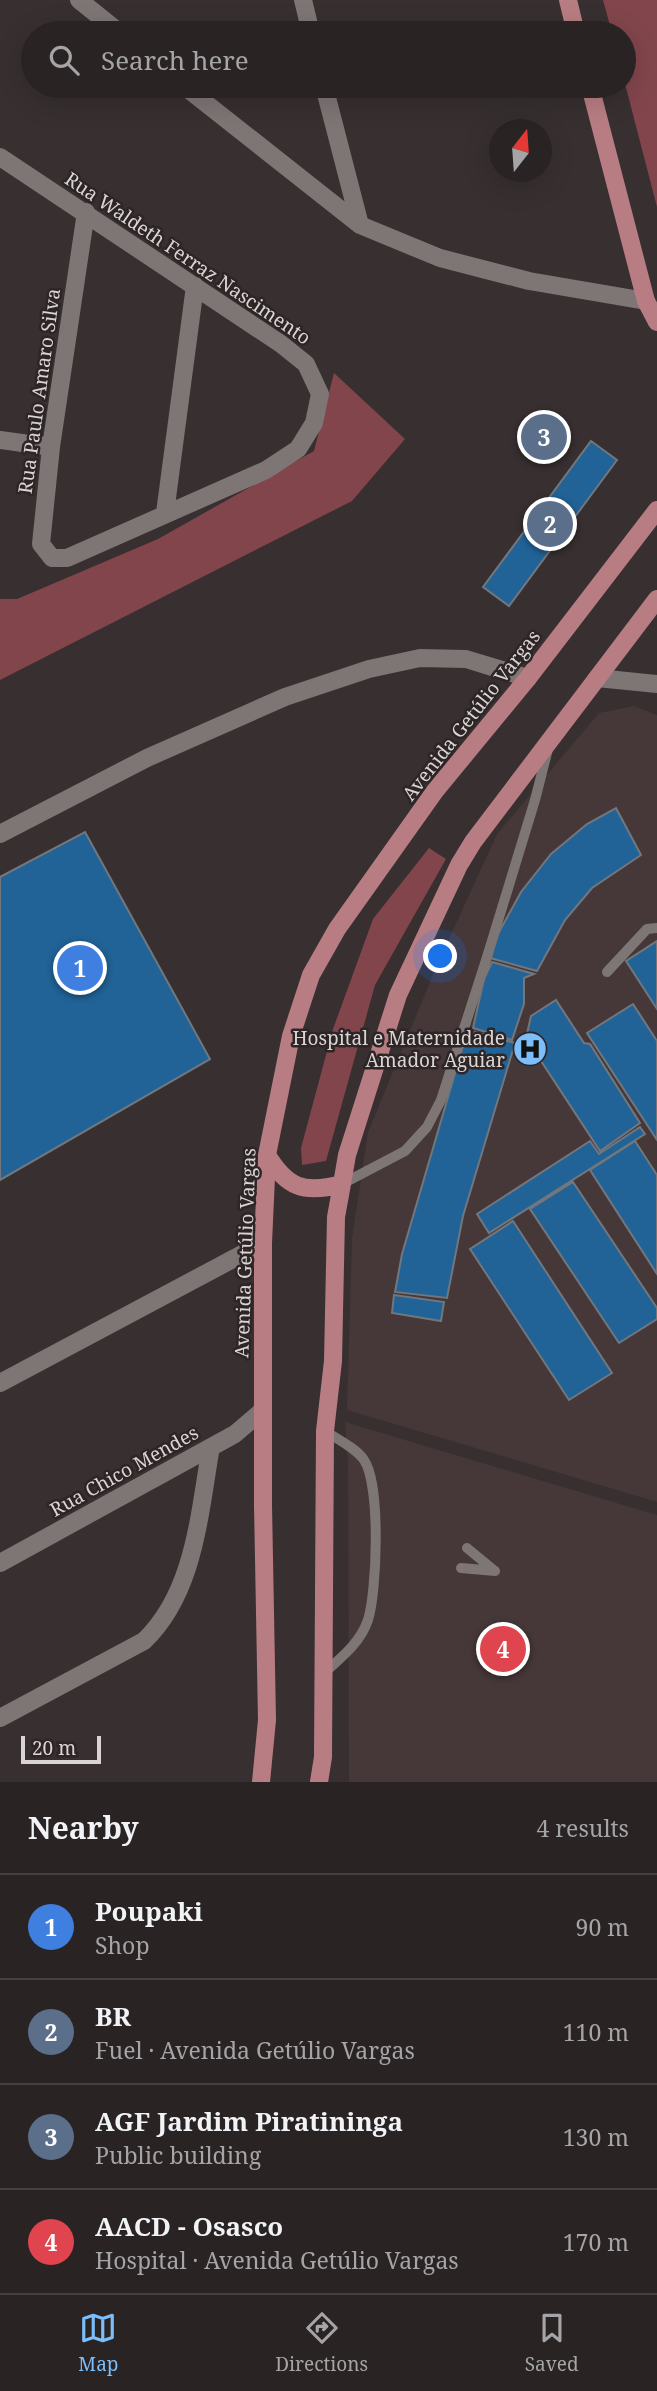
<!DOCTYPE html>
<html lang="en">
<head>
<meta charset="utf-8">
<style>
	:root { --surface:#292324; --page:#312b2c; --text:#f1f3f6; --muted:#a5a4a6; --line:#454041; --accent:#7cbef9 }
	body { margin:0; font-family:"Noto Serif",serif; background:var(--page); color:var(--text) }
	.compass { position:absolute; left:489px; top:119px; width:63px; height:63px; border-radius:50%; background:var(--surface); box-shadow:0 7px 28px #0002; rotate:17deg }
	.scale { position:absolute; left:21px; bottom:18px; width:80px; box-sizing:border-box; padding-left:7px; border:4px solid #dad5d5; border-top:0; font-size:19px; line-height:24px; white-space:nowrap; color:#dad5d5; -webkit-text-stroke:5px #2d2526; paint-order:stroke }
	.you { position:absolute; left:441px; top:957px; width:24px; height:24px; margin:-18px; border:5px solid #fff; border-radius:50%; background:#1a73e8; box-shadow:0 0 0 10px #1a73e833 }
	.badge { display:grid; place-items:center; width:46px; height:46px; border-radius:50%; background:var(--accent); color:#fff; font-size:23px; font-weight:700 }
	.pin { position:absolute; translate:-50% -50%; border:4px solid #fff; box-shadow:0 2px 7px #0006 }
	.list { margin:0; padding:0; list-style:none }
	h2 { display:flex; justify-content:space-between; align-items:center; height:91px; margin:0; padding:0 28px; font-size:30px }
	h2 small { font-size:23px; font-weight:400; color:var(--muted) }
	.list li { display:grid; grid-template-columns:46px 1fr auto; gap:21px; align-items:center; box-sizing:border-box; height:105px; padding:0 28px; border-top:2px solid var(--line) }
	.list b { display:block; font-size:26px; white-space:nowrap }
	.list p { margin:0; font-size:23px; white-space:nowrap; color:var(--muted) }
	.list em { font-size:23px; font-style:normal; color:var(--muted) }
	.icon { flex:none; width:38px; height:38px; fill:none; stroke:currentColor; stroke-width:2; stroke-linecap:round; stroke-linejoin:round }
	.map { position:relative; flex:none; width:657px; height:1782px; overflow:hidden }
	.search { position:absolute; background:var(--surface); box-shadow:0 7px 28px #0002; left:21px; right:21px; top:21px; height:77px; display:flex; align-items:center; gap:18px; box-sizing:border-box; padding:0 24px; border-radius:38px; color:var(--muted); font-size:26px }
	.sheet { height:511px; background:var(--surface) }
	nav { display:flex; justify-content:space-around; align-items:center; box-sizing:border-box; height:98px; border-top:2px solid var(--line); background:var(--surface); font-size:19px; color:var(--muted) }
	nav a { display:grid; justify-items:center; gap:4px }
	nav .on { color:var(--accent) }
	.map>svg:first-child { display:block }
	.built { fill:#463738 }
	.green { fill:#82454c }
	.building { fill:#216397; stroke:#71777d; stroke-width:2 }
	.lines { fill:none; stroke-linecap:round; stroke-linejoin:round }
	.lane { stroke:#7e7575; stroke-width:10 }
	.street { stroke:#7e7575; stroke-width:18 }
	.primary { stroke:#b87d83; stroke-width:18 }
	.labels { text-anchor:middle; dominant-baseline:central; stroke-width:5; stroke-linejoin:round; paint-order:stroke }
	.street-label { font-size:19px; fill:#dad5d5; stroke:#2d2526 }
	.poi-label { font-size:19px; fill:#dad5d5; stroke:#2d2526; text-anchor:end }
</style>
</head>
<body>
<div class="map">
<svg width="657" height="1782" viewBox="0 0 657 1782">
	<rect width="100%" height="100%" fill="#372f30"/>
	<path class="built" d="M634,706l23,9v787l-310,-92 5,-172 16,-106 69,-167 60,-131 102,-121z
		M345,1422l312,93v267h-308l-1,-318z"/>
	<path class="green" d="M603,0h54v207l-33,-127v-47h-12z
		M334,373l71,66 -53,62 -352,179v-81h17l141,-60 156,-88z
		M429,848l17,11 -71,126 -49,176 -24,4 -1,-17 32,-119 40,-110z"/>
	<path class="building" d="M591,441l26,19 -108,146 -26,-19z
		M616,808l25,47 -49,33 -27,32 -28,51 -47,-13 8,-24 23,-42 30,-38 36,-30z
		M85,832l125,227 -210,121v-303z
		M657,941v68l-31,-48z
		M492,962l42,12 -10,4v26l-12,36 -39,-12 11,-49z
		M556,1000l28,43 6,1 50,79 -40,28 -74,-113 5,-22z
		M633,1004l24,37v99l-70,-107z
		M475,1032l40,11 -52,173 -16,82 -52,-6 7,-38 63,-215z
		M640,1127l5,7 -156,99 -12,-19 113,-73 9,13z
		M635,1141l22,34v99l-67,-104z
		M573,1182l84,126v11l-38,24 -89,-134z
		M513,1221l99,152 -43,27 -99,-151z
		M394,1295l50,7 -3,19 -49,-8z"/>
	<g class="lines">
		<path class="lane" d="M607,972l40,-43 10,-1
			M342,1184l63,-33 22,-24 14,-27 46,-143 48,-157 13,-51
			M467,1548l28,23
			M461,1568l34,3
			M324,1673c18,-16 36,-30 44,-53 9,-29 13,-135 -4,-160 -8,-12 -27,-21 -39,-29"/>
		<path class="street" d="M79,0l41,33
			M303,0l8,33
			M184,86l176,139 80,33 89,23 117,20
			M324,86l36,139
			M0,157l281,187 25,20 14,30 -6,29 -16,26 -32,21 -199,88h-15l-11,-14 10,-97 35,-235
			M0,440l51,7
			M165,513l30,-227
			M597,678l60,6
			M0,834l147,-76 138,-61 84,-28 51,-11 46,1 62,19
			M0,1383l263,-140
			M0,1563l235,-129 28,-24
			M0,1718l144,-77c51,-49 55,-127 67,-194"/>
		<path class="primary" d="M568,0l8,33
			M590,86l56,215 11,21
			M267,1155c20,33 37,39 75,29
			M261,1782l6,-62 -4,-215v-262l4,-88 24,-119 20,-61 26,-46 98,-138 93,-113 129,-168
			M319,1782l4,-25 2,-326 8,-70 3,-144 6,-33 5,-29 51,-160 61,-130 14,-23 184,-243"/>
	</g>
	<defs>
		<g id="hospital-disc" transform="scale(1.75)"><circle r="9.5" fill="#7cbef9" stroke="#2d2526"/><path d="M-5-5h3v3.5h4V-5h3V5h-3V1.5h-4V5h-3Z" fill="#111"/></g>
	</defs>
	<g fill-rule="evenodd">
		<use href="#hospital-disc" x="530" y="1049"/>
	</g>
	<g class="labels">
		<g class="street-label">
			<text transform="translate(188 258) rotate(34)">Rua Waldeth Ferraz Nascimento</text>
			<text transform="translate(39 391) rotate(-82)">Rua Paulo Amaro Silva</text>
			<text transform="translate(471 715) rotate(-52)">Avenida Getúlio Vargas</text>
			<text transform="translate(245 1253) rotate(-88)">Avenida Getúlio Vargas</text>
			<text transform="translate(124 1471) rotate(-29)">Rua Chico Mendes</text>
		</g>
		<g class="poi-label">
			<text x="505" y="1038">Hospital e Maternidade<tspan x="505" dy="22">Amador Aguiar</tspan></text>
		</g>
	</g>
</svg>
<svg class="compass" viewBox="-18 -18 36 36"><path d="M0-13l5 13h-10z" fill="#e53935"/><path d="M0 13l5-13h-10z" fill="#a5a4a6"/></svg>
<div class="scale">20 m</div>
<div class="you"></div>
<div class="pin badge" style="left:80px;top:968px;background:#3f7fe0">1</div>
<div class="pin badge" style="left:550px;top:524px;background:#5c6f8a">2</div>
<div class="pin badge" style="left:544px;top:437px;background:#5c6f8a">3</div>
<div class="pin badge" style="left:503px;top:1649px;background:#e0444e">4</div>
<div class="search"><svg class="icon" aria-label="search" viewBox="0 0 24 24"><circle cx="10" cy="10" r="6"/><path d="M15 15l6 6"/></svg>Search here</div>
</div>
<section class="sheet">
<h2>Nearby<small>4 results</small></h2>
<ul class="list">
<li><span class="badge" style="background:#3f7fe0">1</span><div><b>Poupaki</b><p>Shop</p></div><em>90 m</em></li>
<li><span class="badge" style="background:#5c6f8a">2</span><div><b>BR</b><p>Fuel · Avenida Getúlio Vargas</p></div><em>110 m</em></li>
<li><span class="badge" style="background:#5c6f8a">3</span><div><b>AGF Jardim Piratininga</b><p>Public building</p></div><em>130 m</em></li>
<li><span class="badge" style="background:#e0444e">4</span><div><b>AACD - Osasco</b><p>Hospital · Avenida Getúlio Vargas</p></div><em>170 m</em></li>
</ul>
</section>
<nav>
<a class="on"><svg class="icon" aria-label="map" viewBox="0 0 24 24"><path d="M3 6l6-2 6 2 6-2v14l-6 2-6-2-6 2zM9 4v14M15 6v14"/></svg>Map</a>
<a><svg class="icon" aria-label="directions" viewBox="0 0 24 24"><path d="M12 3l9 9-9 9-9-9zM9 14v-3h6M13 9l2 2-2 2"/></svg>Directions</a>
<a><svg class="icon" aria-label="saved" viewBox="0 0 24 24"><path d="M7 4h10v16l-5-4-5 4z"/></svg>Saved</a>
</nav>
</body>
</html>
